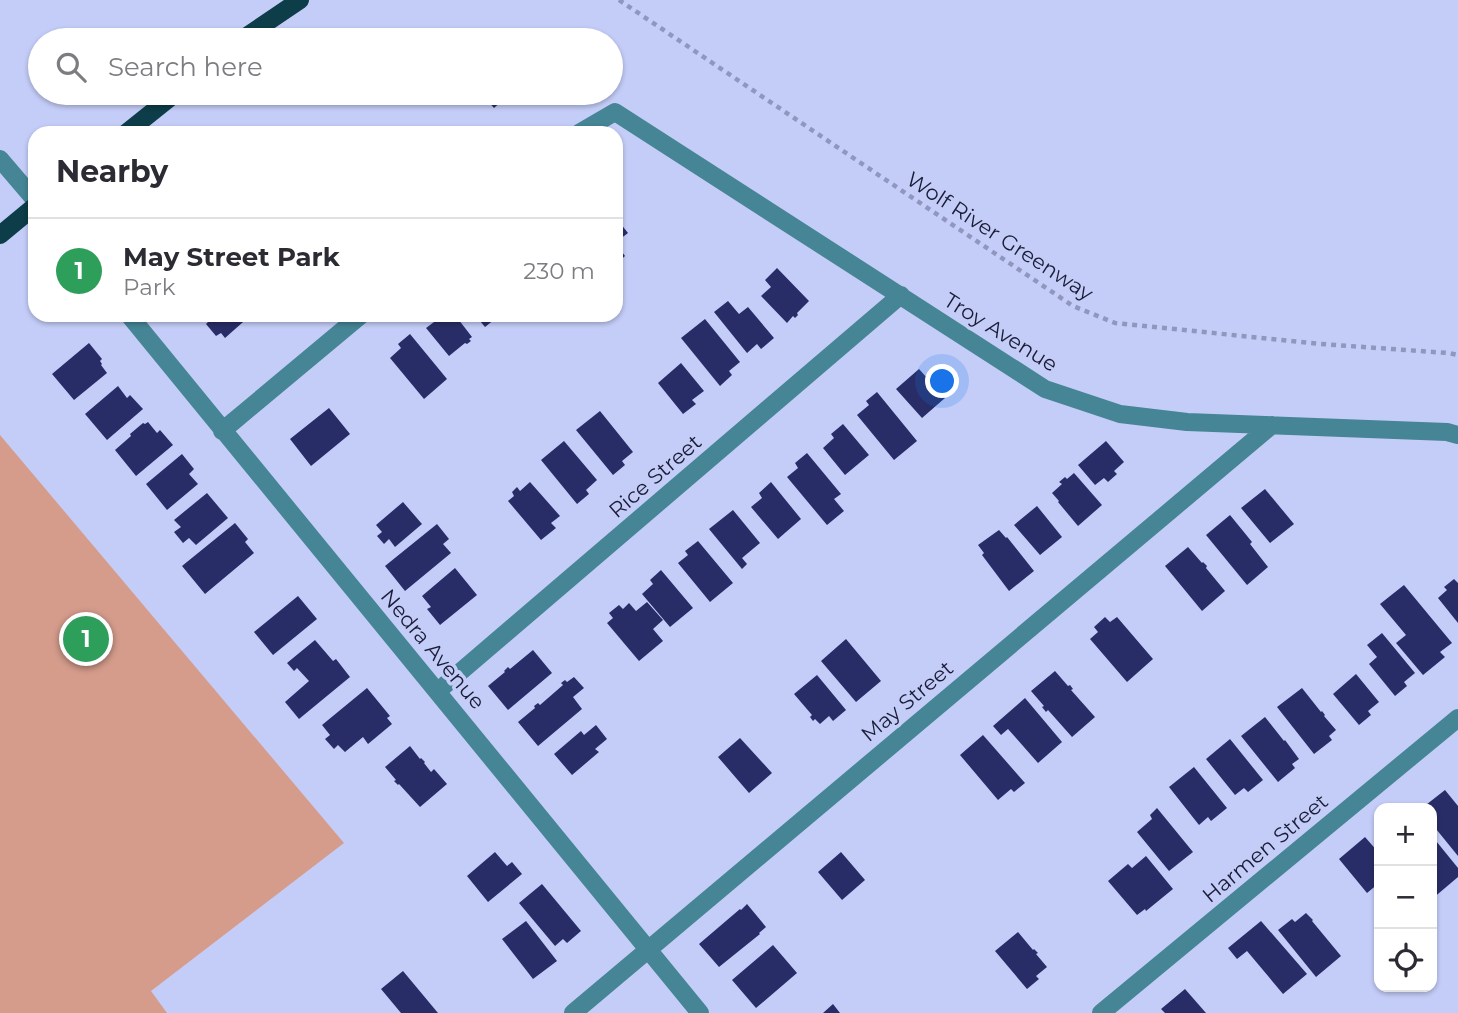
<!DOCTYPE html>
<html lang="en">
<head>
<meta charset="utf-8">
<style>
	:root { --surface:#fff; --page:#f7f7f7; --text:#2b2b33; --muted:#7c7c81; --line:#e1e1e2; --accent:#2563eb }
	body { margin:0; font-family:Montserrat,sans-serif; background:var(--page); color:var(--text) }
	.controls { position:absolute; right:21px; bottom:21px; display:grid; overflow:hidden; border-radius:14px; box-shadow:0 2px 5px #0004 }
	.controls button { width:63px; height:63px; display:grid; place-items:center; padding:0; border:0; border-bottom:2px solid var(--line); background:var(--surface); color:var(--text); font:35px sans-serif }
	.you { position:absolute; left:943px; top:382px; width:24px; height:24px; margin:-18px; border:5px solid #fff; border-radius:50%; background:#1a73e8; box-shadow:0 0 0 10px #1a73e833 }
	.badge { display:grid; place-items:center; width:46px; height:46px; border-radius:50%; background:var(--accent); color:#fff; font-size:23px; font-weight:700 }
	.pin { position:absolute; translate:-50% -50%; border:4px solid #fff; box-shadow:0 2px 7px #0006 }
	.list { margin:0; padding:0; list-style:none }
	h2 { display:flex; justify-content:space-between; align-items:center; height:91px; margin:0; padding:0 28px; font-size:30px }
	h2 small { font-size:23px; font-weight:400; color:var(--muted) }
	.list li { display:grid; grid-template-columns:46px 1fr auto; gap:21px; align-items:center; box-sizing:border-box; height:105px; padding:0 28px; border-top:2px solid var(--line) }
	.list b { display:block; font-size:26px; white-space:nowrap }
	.list p { margin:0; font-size:23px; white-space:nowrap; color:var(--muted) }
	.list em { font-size:23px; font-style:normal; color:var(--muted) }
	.icon { flex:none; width:38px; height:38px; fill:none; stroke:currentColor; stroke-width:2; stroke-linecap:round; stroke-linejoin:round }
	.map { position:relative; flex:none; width:1458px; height:1013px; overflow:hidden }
	.search { position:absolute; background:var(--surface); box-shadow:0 2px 5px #0004; left:28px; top:28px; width:595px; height:77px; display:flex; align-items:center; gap:18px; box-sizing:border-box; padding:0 24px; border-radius:38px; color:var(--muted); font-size:26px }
	.panel { position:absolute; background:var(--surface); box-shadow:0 2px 5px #0004; left:28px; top:126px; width:595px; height:196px; border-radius:21px }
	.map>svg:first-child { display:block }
	.green { fill:#d59c8c }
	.building { fill:#292d67 }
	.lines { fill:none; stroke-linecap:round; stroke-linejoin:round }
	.path { stroke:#9097be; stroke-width:4.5; stroke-dasharray:5 5; stroke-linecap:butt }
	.minor { stroke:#458595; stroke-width:18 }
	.major { stroke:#0d3d48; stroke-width:18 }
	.labels { text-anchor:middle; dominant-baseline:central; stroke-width:7; stroke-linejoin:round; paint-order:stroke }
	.street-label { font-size:21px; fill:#191c37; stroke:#c4cdf8 }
</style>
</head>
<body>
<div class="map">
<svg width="1458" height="1013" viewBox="0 0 1458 1013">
	<rect width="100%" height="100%" fill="#c4cdf8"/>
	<path class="green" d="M0,435l344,408 -193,148 16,22h-167z"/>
	<path class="building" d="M481,93h39l-13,11 -4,-4 -9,8z
		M616,218l12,15 -12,9z
		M616,244l9,12 -9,8z
		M777,268l32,33 -12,12 1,2 -3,3 -2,-2 -6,7 -26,-27 10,-9 -6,-7z
		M728,301l11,13 9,-7 26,31 -13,11 -4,-5 -10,9 -33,-41z
		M205,315h46l-26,23 -4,-5 -5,3 -10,-12 4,-4z
		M435,315h20l17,22 -3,2 2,2 -4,3 -2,-1 -16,13 -23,-28 12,-9z
		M475,315h25l-15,12z
		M705,319l35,43 -11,9 3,4 -12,11 -39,-48z
		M410,334l37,45 -23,20 -34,-41 11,-10 -3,-4z
		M89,343l13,16 -2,2 2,3 -1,1 6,8 -33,27 -22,-26z
		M681,363l23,28 -12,9 4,4 -13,10 -25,-31z
		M919,369l26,29 -23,20 -26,-29z
		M118,386l9,12 3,-3 13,14 -36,31 -22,-26z
		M877,392l40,49 -23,19 -37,-45 12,-10 -3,-4z
		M329,408l21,26 -39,32 -21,-27z
		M600,411l33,41 -11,9 3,4 -12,10 -37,-45z
		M148,422l9,11 3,-3 13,15 -37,31 -21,-26 16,-14 -1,-2 13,-11 2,1z
		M843,424l26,31 -24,20 -22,-27 11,-10 -3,-4z
		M564,441l33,39 -11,10 3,4 -12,10 -36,-44z
		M1106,441l18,21 -10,9 3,3 -9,8 -4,-4 -9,7 -17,-20z
		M807,453l34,41 -7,5 10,12 -17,14 -40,-48 11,-9 -3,-5z
		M182,454l12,15 -5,5 9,10 -31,26 -21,-26z
		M1074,473l28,32 -24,21 -20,-24 1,-1 -7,-8 10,-9 -3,-2 6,-5 2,2z
		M530,482l30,34 -9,7 5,5 -15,12 -33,-39 6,-5 -2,-4 5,-5 3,4z
		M771,482l30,37 -23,20 -27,-32 11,-9 -3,-5z
		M1265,489l29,35 -24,19 -29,-35z
		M207,493l21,25 -32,27 -7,-7 -6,5 -9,-11 7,-5 -7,-7z
		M403,502l19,22 -27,23 -6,-8 -5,5 -7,-8 5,-4 -6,-7z
		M1037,506l25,31 -22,18 -26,-30z
		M733,510l27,33 -18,15 5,6 -5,5 -33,-40z
		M1230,515l22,27 -2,2 18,23 -21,18 -41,-50z
		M235,523l13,16 -3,3 9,11 -49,41 -23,-28z
		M437,524l12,15 -6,5 8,9 -46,38 -20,-25z
		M999,530l7,8 1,-1 27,34 -25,20 -27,-36 2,-2 -6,-8z
		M698,541l35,42 -23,19 -32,-39 10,-8 -3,-4z
		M1188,547l14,16 1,-1 4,4 -1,2 19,23 -23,20 -37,-45z
		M455,568l22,27 -37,30 -13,-16 4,-2 -9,-11z
		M661,570l32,38 -23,19 -28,-33 11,-10 -3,-4z
		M1454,579l4,4v40l-20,-25 9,-8 -3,-3z
		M1404,585l48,58 -12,9 5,5 -22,18 -27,-32 10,-8 -26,-31z
		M298,596l19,23 -44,36 -19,-23z
		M647,602l16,18 -10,9 10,12 -24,20 -32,-38 6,-5 -4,-5 10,-8 4,4 6,-6 7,8z
		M1105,617l5,5 7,-5 36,42 -26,23 -37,-43 8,-7 -4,-5z
		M1382,633l33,40 -11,9 3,4 -12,10 -26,-32 8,-7 -10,-12z
		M846,639l35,42 -25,21 -35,-41z
		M315,640l18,21 3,-2 14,18 -51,42 -14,-17 24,-21 -12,-13 -3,3 -7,-8z
		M533,650l19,23 -44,37 -20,-24 17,-14 -1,-1 4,-4 2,2z
		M1055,671l13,15 2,-1 3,4 -2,1 24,27 -23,20 -24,-27 -2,2 -4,-5 2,-1 -13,-15z
		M1356,674l23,28 -11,9 3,4 -12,10 -26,-31z
		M817,675l29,35 -13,11 -4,-5 -9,8 -5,-5 -2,2 -3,-4 2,-2 -18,-21z
		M574,677l10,11 -11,9 9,12 -44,37 -20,-24 17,-14 -1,-2 4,-3 2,2 23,-20 -2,-2 4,-3 2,2z
		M367,688l23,28 -3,2 5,6 -24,20 -5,-7 -18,15 -7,-7 -4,4 -9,-10 5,-4 -8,-10z
		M1302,688l19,24 1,-1 3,4 -1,1 12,14 -7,6 3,4 -18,14 -37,-47z
		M1025,698l37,44 -24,21 -30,-34 -7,6 -8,-9z
		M1265,717l19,24 1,-1 14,19 -7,5 3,4 -17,14 -37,-46z
		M596,725l11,14 -12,10 4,3 -27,23 -18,-21 27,-23 3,4z
		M983,735l42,48 -11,9 -3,-3 -13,11 -38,-45z
		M740,738l32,35 -23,20 -31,-36z
		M1230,739l33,41 -15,12 -4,-4 -9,7 -29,-36z
		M410,746l10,13 1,-1 4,4 -1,1 7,9 3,-3 13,15 -27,23 -21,-23 -1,1 -4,-4 2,-1 -11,-13z
		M1194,767l33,41 -16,13 -3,-4 -9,8 -30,-38z
		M1445,790l13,16v50l-26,-32v-16h-10z
		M1157,808l36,44 -24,19 -32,-39 15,-13 -2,-4z
		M1432,836l26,32v9l-26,22z
		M1365,837l14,16v30l-12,10 -28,-34z
		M495,852l12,14 5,-4 10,12 -34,28 -21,-26z
		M841,852l24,28 -23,20 -24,-28z
		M1146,856l27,33 -27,22 -1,-2 -8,6 -29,-34 20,-17 4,4z
		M542,884l39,47 -14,12 -4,-4 -8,7 -36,-43z
		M747,904l19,23 -7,6 1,1 -41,33 -20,-23 41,-35 1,1z
		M1306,913l7,7 -1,1 29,35 -25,21 -38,-47 14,-11 3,3z
		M526,921l31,40 -24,18 -31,-40z
		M1261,921l46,53 -24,20 -36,-43 -10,8 -9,-11z
		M1018,932l15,18 1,-1 4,4 -2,1 11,13 -11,9 3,3 -12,10 -32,-38z
		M773,945l24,28 -41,35 -24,-28z
		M403,971l35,42h-37l-20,-24z
		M1185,989l21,24h-41l-4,-4z
		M833,1004l7,9h-17z"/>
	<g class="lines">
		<path class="path" d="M619,0l454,306 42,17 206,21 127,9 10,2"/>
		<path class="minor" d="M579,133l36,-21 430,277 75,25 67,8 260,10 11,3
			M0,159l35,41
			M129,315l571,698
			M222,431l139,-116
			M438,691l463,-396
			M573,1013l699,-588
			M1101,1013l357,-295"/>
		<path class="major" d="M241,40l59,-40
			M126,133l50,-40
			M0,235l35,-29"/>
	</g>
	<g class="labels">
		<g class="street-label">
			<text transform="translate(1000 236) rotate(33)">Wolf River Greenway</text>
			<text transform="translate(1001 332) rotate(32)">Troy Avenue</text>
			<text transform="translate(655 476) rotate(-41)">Rice Street</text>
			<text transform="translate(433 649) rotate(50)">Nedra Avenue</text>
			<text transform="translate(907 701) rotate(-40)">May Street</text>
			<text transform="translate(1265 848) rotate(-40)">Harmen Street</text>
		</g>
	</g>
</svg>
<div class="controls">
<button>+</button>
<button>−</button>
<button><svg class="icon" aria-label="locate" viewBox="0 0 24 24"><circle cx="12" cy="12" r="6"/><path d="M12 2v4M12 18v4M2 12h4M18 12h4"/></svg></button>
</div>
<div class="you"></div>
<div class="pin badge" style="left:86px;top:639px;background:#2e9e5b">1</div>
<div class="search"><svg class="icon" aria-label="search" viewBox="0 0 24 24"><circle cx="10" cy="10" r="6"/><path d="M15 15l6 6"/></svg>Search here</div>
<section class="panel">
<h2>Nearby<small></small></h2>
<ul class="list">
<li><span class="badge" style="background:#2e9e5b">1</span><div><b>May Street Park</b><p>Park</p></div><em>230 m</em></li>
</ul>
</section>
</div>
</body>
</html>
